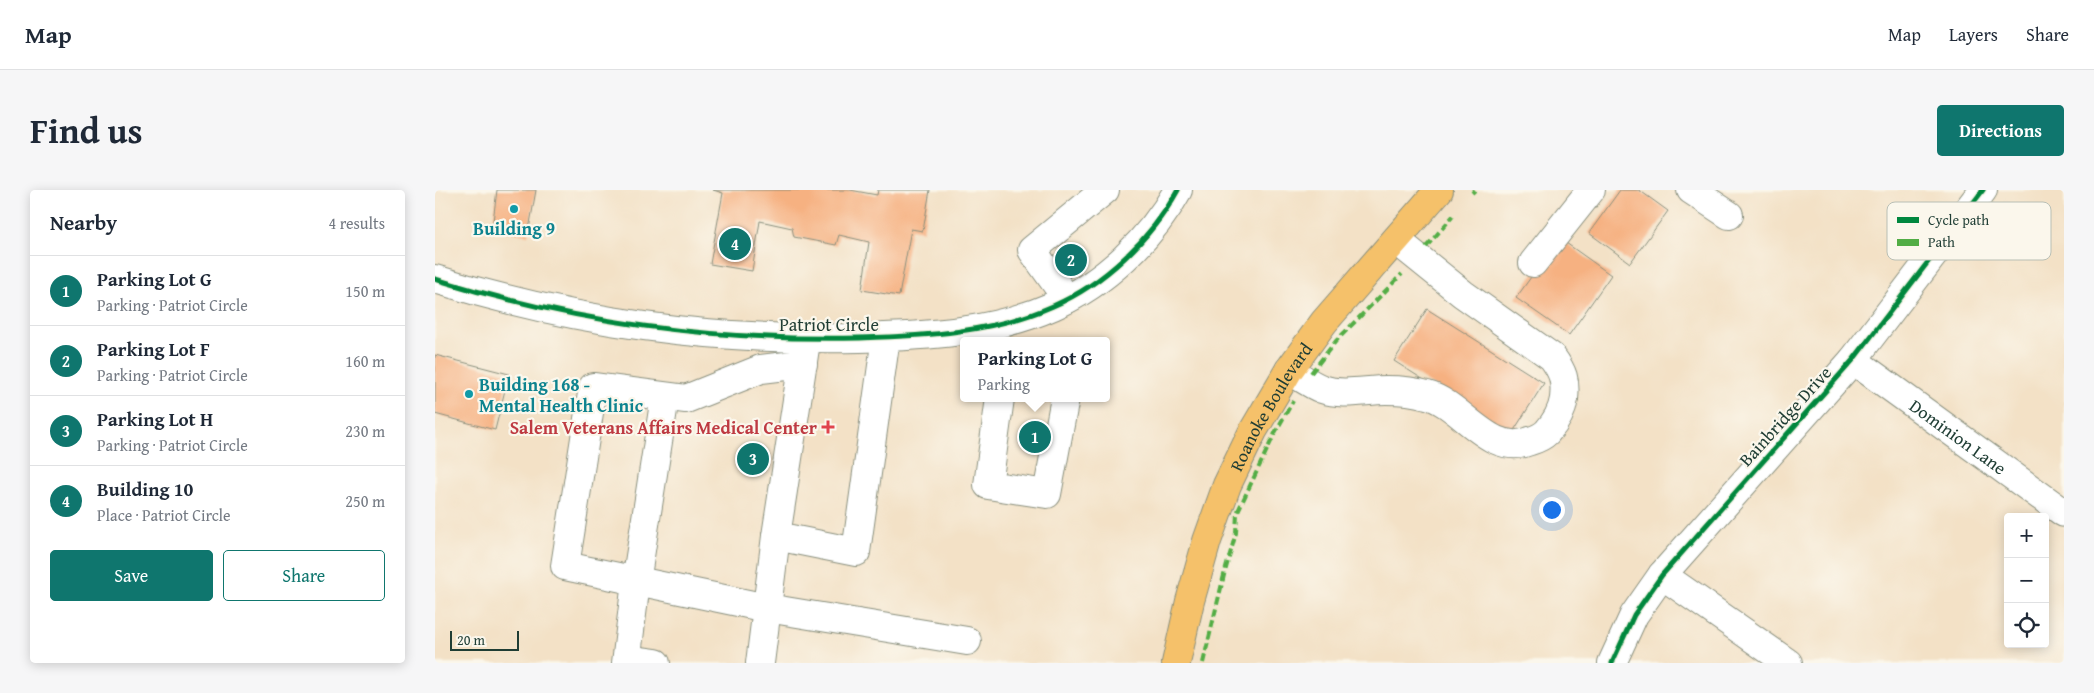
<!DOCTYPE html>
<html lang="en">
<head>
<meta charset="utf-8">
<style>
	:root { --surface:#fff; --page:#f6f6f7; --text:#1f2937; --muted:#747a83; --line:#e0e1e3; --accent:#0f766e }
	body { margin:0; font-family:"Gentium Book Plus",serif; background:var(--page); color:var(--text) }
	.controls { position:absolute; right:15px; bottom:15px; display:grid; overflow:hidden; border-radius:5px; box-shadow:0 2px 12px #0003 }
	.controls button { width:45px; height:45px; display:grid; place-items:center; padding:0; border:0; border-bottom:1px solid var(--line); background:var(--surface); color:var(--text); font:25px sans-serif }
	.scale { position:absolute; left:15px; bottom:12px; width:69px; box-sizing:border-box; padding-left:5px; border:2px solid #1f3d34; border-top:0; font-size:14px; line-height:18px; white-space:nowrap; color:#1f3d34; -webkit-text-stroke:4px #fbf7ec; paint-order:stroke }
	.you { position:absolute; left:1116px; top:319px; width:18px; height:18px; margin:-12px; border:4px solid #fff; border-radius:50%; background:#1a73e8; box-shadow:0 0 0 8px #1a73e833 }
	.badge { display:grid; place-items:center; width:32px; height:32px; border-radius:50%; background:var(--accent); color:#fff; font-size:16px; font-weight:700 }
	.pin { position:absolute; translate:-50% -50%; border:2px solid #fff; box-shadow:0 1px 5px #0006 }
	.popup { position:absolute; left:525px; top:147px; width:150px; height:65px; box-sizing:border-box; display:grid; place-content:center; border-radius:5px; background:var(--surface); filter:drop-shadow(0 1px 4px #0005); font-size:16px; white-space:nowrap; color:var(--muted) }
	.popup b { font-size:19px; color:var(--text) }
	.popup::after { content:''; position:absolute; left:50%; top:100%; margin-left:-10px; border:10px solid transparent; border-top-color:var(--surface) }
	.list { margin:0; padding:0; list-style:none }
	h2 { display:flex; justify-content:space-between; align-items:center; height:65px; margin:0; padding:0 20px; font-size:21px }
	h2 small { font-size:16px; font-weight:400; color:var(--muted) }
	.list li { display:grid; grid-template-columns:32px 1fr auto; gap:15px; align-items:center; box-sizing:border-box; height:70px; padding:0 20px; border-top:1px solid var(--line) }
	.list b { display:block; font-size:19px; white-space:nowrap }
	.list p { margin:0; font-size:16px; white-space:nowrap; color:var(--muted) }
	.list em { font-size:16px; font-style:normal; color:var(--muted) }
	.actions { display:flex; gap:10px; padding:15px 20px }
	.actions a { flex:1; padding:11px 0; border:1px solid var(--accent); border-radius:5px; text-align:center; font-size:18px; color:var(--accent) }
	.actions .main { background:var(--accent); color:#fff }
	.icon { flex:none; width:28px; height:28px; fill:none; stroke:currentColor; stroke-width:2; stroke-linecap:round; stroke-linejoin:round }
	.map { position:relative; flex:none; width:1629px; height:473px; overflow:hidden; border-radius:5px }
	header { display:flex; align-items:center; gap:30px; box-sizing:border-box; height:70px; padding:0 25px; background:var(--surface); border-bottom:1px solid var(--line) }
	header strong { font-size:24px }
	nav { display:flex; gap:28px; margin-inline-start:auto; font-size:18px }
	.intro { display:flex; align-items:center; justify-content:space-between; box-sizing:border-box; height:120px; padding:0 30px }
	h1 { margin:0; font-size:35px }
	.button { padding:12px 22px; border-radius:5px; background:var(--accent); color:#fff; font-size:18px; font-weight:700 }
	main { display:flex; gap:30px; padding:0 30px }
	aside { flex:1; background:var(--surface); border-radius:5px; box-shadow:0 2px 12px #0003 }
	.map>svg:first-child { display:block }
	.building { fill:#f6b181 }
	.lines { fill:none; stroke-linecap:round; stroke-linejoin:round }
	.minor-casing { stroke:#898f7d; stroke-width:30 }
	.major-casing { stroke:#898f7d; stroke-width:30 }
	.minor { stroke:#fff; stroke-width:28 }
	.major { stroke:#f5c16b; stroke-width:28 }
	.quiet { stroke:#52ad45; stroke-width:4; stroke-dasharray:8 4; stroke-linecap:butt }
	.cycleway-casing { stroke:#fbf7ec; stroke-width:8 }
	.cycleway { stroke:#00873e; stroke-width:5 }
	.culture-dot { fill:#0f9aa8; stroke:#fbf7ec; stroke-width:2 }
	.health-dot { fill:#e0444e; stroke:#fbf7ec; stroke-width:2 }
	.labels { text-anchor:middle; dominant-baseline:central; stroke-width:4.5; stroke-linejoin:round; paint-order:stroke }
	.culture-label { font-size:18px; font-weight:bold; fill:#0d838f; stroke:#fbf7ec }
	.street-label { font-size:18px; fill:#1f3d34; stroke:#fbf7ec }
	.health-label { font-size:18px; font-weight:bold; fill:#be3a42; stroke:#fbf7ec; text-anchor:end }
	.key { fill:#fbf7ec; stroke:#b9bfb5; stroke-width:1 }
	.key-label { font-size:14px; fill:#1f3d34 }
</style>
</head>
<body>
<header>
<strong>Map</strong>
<nav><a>Map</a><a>Layers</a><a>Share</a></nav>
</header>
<div class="intro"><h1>Find us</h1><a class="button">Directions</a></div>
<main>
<aside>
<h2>Nearby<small>4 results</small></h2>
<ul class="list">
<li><span class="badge">1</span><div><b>Parking Lot G</b><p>Parking · Patriot Circle</p></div><em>150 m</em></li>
<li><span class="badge">2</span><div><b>Parking Lot F</b><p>Parking · Patriot Circle</p></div><em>160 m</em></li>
<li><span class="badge">3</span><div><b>Parking Lot H</b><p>Parking · Patriot Circle</p></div><em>230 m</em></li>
<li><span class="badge">4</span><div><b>Building 10</b><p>Place · Patriot Circle</p></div><em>250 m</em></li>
</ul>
<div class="actions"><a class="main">Save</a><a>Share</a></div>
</aside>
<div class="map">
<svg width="1629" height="473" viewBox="0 0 1629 473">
	<rect width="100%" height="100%" fill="#fbf7ec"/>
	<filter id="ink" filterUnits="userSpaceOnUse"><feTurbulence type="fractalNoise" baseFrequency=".02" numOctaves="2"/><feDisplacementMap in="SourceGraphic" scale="10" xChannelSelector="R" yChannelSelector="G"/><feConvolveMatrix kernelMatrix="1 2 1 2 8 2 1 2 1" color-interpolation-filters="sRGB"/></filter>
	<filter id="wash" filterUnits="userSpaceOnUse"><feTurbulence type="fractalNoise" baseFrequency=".0096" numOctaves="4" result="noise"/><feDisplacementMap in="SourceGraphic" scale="20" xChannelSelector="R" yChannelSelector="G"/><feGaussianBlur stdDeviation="1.12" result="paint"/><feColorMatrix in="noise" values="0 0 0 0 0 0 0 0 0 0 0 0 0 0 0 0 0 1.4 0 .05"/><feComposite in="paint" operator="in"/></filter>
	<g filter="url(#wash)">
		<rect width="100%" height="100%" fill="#f3e1c6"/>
		<g id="blocks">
			<path class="building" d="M62,0h39l-8,45 -36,-6z
				M278,0h137l27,5 1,-5h52l-7,41 -12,-2 -12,67 -37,-6 7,-48 -30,-7 -3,10 -42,-8 -2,-9 -32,-7 -8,50 -42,-7 13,-71z
				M1185,0h19l29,21 -38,52 -41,-30z
				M1124,48l52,37 -42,60 -53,-37z
				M992,119l117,74 -33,52 -117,-74z
				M0,165l74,19 -14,56 -60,-16z"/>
		</g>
	</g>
	<g filter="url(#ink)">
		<use href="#blocks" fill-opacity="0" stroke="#898f7d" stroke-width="1"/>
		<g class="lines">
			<g class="minor-casing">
				<g id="minor">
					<path d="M1256,0l38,25"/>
					<path d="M1098,73l58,-73"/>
					<path d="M0,89c141,44 277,62 425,59 65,-2 132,-5 193,-32 51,-22 98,-67 125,-116"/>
					<path d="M632,109l-35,-49 73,-60"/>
					<path id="s1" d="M1418,170l211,153"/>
					<path d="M368,174l-42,5 -75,30 -93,-12 -28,179 202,42 200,33"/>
					<path d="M854,180c10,6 22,15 33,19 21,7 43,1 64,1 14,0 28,1 41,5 35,9 63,63 103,46 7,-2 12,-4 17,-9 9,-10 15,-20 17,-33 2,-19 -1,-27 -12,-42l-89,-63 -67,-54"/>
					<path d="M565,208l-12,87 59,9 18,-96"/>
					<path d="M341,346l80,16 30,-215"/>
					<path d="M1227,385l126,88"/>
					<path d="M192,469l29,4"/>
					<path d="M191,473l10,-81 29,-185"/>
					<path d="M325,473l16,-127 29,-188"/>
					<path d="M1177,473l22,-48 28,-40 191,-215 130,-170"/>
				</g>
			</g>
			<g class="major-casing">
				<g id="major">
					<path id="s2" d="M741,473l14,-62 17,-60 20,-56 26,-54 36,-61 35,-48 115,-132"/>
				</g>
			</g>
			<use href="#minor" class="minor"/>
			<use href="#major" class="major"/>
			<path class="quiet" d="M1037,3l3,-3
				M991,57l27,-31
				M876,183l25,-32 66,-67
				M768,473l21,-88 12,-42 1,-20 39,-82 17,-30"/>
			<g class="cycleway-casing">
				<path id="cycleway" d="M0,89c141,44 277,62 425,59 65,-2 132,-5 193,-32 51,-22 98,-67 125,-116
					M1177,473l22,-48 28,-40 191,-215 130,-170"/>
			</g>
			<use href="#cycleway" class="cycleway"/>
		</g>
	</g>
	<g class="culture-dot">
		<circle cx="79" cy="19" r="5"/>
		<circle cx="34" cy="204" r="5"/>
	</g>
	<path class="health-dot" d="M390.5 229.5h5v5h5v5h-5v5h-5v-5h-5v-5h5z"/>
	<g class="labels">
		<g class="culture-label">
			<text x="79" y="38">Building 9</text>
			<text x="44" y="194" text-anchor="start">Building 168 -<tspan x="44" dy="21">Mental Health Clinic</tspan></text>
		</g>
		<g class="street-label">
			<text x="394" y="134">Patriot Circle</text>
			<text stroke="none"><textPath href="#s2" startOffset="275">Roanoke Boulevard</textPath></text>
			<text transform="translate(1350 226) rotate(-48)">Bainbridge Drive</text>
			<text stroke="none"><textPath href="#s1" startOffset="130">Dominion Lane</textPath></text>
		</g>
		<g class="health-label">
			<text x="382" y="237">Salem Veterans Affairs Medical Center</text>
		</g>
	</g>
	<rect x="1452" y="12" width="164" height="58" rx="8" class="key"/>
	<rect x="1462" y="27" width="22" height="6" fill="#00873e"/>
	<rect x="1462" y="49" width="22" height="7" fill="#52ad45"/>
	<g class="key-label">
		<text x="1493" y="35">Cycle path</text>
		<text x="1493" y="57">Path</text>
	</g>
</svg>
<div class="controls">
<button>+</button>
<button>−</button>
<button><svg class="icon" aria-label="locate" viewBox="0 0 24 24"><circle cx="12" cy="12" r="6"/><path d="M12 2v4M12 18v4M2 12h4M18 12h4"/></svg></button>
</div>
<div class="scale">20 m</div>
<div class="you"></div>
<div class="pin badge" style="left:600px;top:247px">1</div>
<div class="popup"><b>Parking Lot G</b>Parking</div>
<div class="pin badge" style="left:636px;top:70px">2</div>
<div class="pin badge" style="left:318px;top:269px">3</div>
<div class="pin badge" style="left:300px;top:54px">4</div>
</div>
</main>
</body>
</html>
